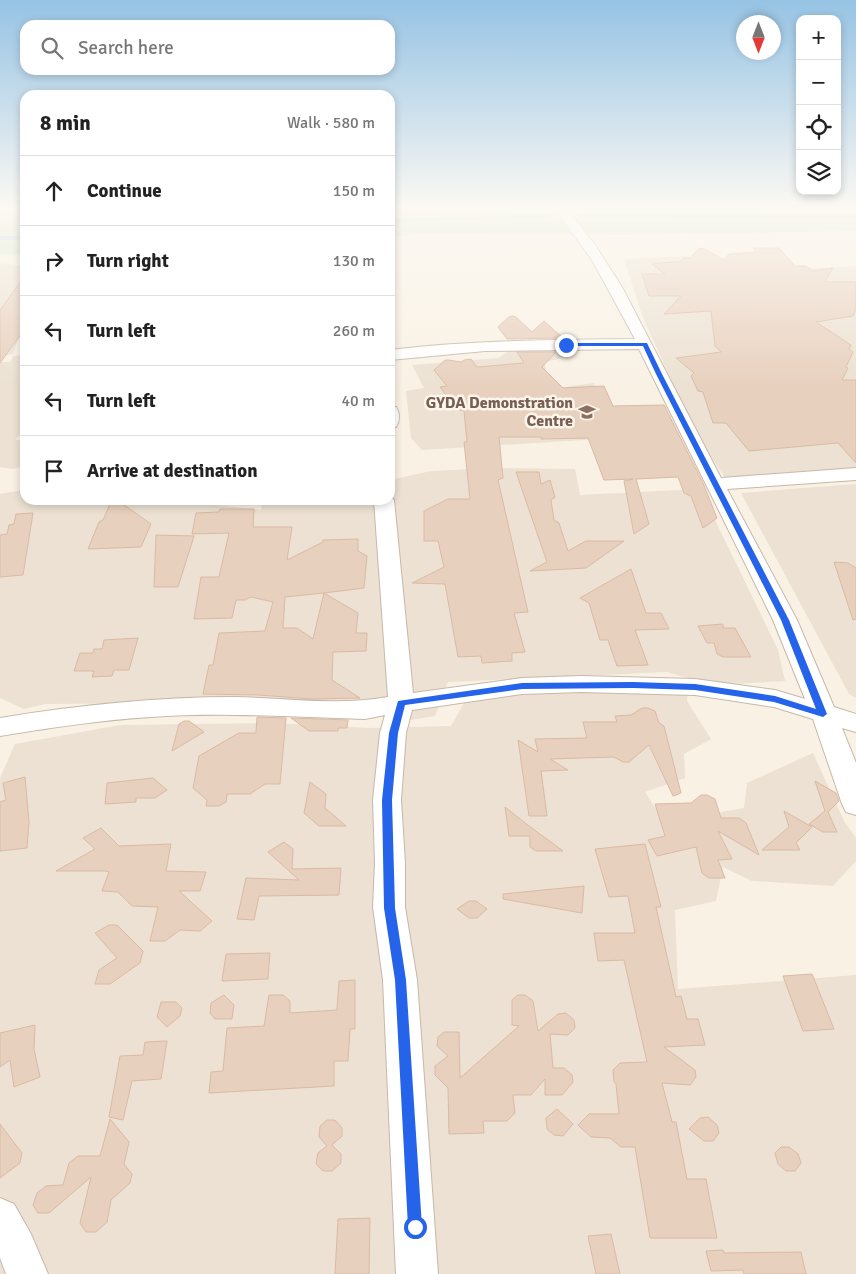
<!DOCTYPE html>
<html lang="en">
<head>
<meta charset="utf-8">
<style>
	:root { --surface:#fff; --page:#f2f2f2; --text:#222; --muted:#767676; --line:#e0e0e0 }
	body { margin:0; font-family:Signika,sans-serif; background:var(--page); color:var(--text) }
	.controls { position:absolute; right:15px; top:15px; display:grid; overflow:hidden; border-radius:10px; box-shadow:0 2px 8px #0003 }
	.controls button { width:45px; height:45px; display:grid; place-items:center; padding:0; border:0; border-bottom:1px solid var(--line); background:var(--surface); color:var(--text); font:25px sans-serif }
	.compass { position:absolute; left:736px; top:15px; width:45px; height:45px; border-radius:50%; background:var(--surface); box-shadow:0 2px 8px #0003; rotate:180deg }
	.stop { position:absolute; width:15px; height:15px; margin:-11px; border:4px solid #2563eb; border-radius:50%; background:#fff }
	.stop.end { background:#2563eb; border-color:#fff; box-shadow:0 1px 5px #0008 }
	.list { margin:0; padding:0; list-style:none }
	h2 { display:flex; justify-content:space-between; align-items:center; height:65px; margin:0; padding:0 20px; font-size:21px }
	h2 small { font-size:16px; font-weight:400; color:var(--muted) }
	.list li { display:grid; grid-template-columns:32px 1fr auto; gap:15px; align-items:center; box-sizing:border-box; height:70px; padding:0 20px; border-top:1px solid var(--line) }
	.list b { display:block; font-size:19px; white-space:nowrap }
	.list em { font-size:16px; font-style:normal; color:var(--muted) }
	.icon { flex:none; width:28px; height:28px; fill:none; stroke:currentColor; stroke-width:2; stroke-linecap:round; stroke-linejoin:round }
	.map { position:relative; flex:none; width:856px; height:1274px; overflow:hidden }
	.search { position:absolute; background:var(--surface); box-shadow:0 2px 8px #0003; left:20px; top:20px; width:375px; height:55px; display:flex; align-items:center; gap:12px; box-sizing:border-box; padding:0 18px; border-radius:15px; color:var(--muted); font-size:19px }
	.panel { position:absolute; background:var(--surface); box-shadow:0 2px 8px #0003; left:20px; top:90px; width:375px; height:415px; border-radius:15px }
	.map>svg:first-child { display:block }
	.residential { fill:#ece1d2 }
	.green { fill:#d0e4c5 }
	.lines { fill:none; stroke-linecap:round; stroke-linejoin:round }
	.stream { stroke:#a4c7cf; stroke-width:4 }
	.building { fill:#e8d0be; stroke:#dabaa3; fill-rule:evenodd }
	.minor-casing { stroke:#c6b8aa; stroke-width:2 }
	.minor { fill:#fff; fill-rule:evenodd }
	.route { fill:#2563eb }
	.labels { text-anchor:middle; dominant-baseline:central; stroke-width:5; stroke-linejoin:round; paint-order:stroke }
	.far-education-label { font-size:16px; font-weight:bold; fill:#785e54; stroke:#fcf6ea; text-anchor:end }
</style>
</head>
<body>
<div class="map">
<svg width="856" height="1274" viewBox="0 0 856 1274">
	<rect width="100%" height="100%" fill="#f9f1e4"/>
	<path class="residential" d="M688,256l42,17 126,-7v207l-129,8 -33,-51 -51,-112 -19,-59z
		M0,263l25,3v59l-4,5 -8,24 -13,2z
		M553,346l18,1 -4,10 -23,5 7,27 43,-6 2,24 66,28 -240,15 -11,-12 -5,-47 18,-3 -12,-23 86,-7 11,-7z
		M25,355v76l-10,8 10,3v24l-13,3 -12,-2v-105h10l3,-6z
		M491,468l84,1 5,26 120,-6 78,161 7,31 -73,4 -45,-13 -219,10 -13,34 -36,6 -26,-8 -215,-11 -113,1 -21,5 -24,-11v-204l22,-4 3,-5v15h191v5l45,5 2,-10h127v-20l41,-9z
		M856,484v214l-7,-4 -108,-201z
		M538,687h150l-1,14 24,38 -27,15 1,24 -40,14 19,30 80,-14 3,-25 66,-30 31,68 12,17v23l-23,25 -81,-5 -29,-14 -7,34 -41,9 3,79 178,-14v299h-856v-496l15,-34 105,-19 155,-2 93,5 83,-2 16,-28z"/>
	<path class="green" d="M0,209h11l14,6v40l-25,-1z
		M390,209h466v22l-229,4 -208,-1 -29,3z"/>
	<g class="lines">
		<path class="stream" d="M579,215l277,1
			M390,220l158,-4
			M0,238h25"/>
	</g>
	<path class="building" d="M699,248l6,1 19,11 5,-6 27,-2 -3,-4h26l16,18h11l7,5 20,-3 -8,14h31v26l-3,8 -37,6 35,23 -2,4 4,3 -7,15 2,1 -6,12h14v83l-18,-20 -89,8 -23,-28h-13l-10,-31 -5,-1 -7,-15 3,-3 -18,-15 45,-6 -6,-6 -4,-35 -47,3 17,-18h-32l-7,-22h23l-13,-10 29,-3 3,-3h6z
		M25,276v53l-25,34v-53z
		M513,316l3,1 16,15 12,-11 19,17 -56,1 -9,-12 11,-10z
		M517,352h39l-14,15 21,21 41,-2 9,20 51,-1 39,78 14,35 -14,10 -12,-32 -7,-3 -6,-16 -42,2 13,45 -15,10 -10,-53 9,-2 -29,1 -16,-42 -47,1v-2h-42l4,41 -5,2 30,132 -14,1 11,39 -13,1v8l-30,2 -1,-7 -23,1 -13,-73 -33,-1 32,-16 -6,-26h-14v-30l24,-12h22l-6,-57h3l-3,-31 -8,-2 -16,-22 7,-1 -13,-16 11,-10h4l12,2 3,-2 7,-1 6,8 47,-4z
		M516,472h23l2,12 9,-4 5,17 -4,3 3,20 5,3 9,28 18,-10h38l-38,27 -56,3 17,-9z
		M115,502h5l31,22 -10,23 -53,2 11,-27 4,-2 7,-16z
		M220,509h34l-1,18h39l-5,33 36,-18v-2l35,-1v12l9,5 -3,32 -40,5 34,20 -2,20h11l-1,18 -33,1 -1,28 28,18 -48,1 -54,-4 -55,-1 6,-29h4l6,-32 46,-2 8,-29 -22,-5 -6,3h-9l-4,18 -38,1 7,-42h18l10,-44 -37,1 4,-21 23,-1zM324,593l-11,46 -16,-11h-14l2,-31z
		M33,513l-10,62 -23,2v-42l7,-1 2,-9 5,-1 2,-10z
		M156,535l38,1 -16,51h-24z
		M834,562l14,1 8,5v51l-3,1z
		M631,569l15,44h15l8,16 -34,1 13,35 -31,1 -9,-26h-8l-11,-37 -9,-5z
		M723,624v4h12l16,29h-28l-6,-3 -3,-11h-7l-9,-17z
		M138,638l-9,32h-15l-2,6 -20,1 2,-6h-20l6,-18h13l1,-4h8l2,-9z
		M642,708h6l7,3 4,12 5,3 17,67 -8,3 -24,-51 -20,17h-6l-9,-5 -64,2 18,11 -27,1 6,45h-18l-11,-76 20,12 -3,-13 52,-1 -4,-16h34l-2,-6 16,-1z
		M257,717l29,1 -6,66h-15l-15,10h-23l-1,8 -7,4h-13l1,-6 -14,-12 6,-32 40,-23h17z
		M291,718l57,2 -1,8h-9v3h-29z
		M184,721h5l15,11 -32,19 7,-27z
		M25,777l4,45 -2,26 -27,3v-49l6,-2 -3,-17z
		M153,778l14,12 -12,8h-19v4l-31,2 2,-21z
		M815,781l21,12 3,8 -11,11 9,20h-14l-14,-8 16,-13z
		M310,782l16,12 -1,14 21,18h-27l-15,-13z
		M701,795h6l8,4 6,19h18l7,5 13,32 -41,-24 14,28 -14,1 7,18h-16l-7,-5 -6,-26 -39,9 -9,-16 17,-4 -10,-32 36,-1z
		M505,807l24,19 34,25h-27l-6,-4v-11h-21z
		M784,811l28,16 -16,16 4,7h-38l27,-23z
		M101,828l18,18 52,-2 -5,27 40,1 -6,19h-21l33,30 -12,10 -20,-1 -15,11h-15l8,-34 -26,-1 -14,-14 -16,-1 7,-19 -3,-1h-50l39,-22 -12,-11z
		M284,842l9,7 -1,20 49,-1 -2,27 -80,1 -5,24 -17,-1 9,-41 53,2 -31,-28z
		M645,844l16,63h-5l20,90 5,-1 6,23h11l7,26 -41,2 31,23 1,7 -6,8 -28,-2 10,39h4l11,57h19l11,59h-67l-15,-91h-14l-11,-9 -19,-1 -13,-12 11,-11h30l-3,-30 -2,-2 -1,-12 7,-7 27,-1 -23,-102 -26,1 -4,-28h41l-7,-37 -19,1 -14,-48z
		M584,886l-2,27 -79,-14v-5z
		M469,901h7l11,8 -10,9h-8l-12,-9z
		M109,925h8l26,26 -3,12 -30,21h-15l4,-14 18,-12 -22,-25z
		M270,953l-2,26 -46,2 4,-27z
		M812,974l22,55 -31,2 -20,-55z
		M355,980v49h-5l-2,32h-14v25l-125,7 2,-21 12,-1 4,-43 37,-2 5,-31h14l7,6v12l47,-3 2,-29z
		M224,995l10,10 -2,14h-17l-5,-6 1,-10z
		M518,995h7l8,6 5,30 20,-17 8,-1 8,7 1,8 -7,7 -18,-1 3,34h11l8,7 1,7 -11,13h-17v-16l-14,16h-18l2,18 -8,8h-24l1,12 -35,1 -1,-46 -13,-13v-9l13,-10 -11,-10 1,-9 6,-5h15l1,46 59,-52 -7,-1v-25z
		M161,1002h15l6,6 -2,8 -13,11 -10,-10z
		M35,1025l-1,24 6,28 -26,10 -4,-27 -10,7v-34z
		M167,1041l-6,38 -29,2 -9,39 -14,-3 11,-61 23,-1 2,-13z
		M557,1109l16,15 -10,12 -9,-1 -7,-6 -1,-11z
		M708,1117l9,8 2,8 -6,8h-9l-15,-12 11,-11z
		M110,1119l19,23 -5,22 8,10 -2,9 -19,17 -4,22 -11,10h-10l-6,-9 11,-46 -42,36h-11l-5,-8 4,-12 9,-7 17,-1 6,-22 9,-7h22z
		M327,1120h8l7,8v8l-10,9 9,9v9l-9,8h-9l-7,-7 2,-11 9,-7 -8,-9 1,-11z
		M0,1124l22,29 -2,10 -20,15z
		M781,1147h8l9,7 3,9 -6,8h-9l-8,-7 -3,-11z
		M370,1218l-1,56h-34l3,-55z
		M611,1234l9,40h-24l-8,-38z
		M723,1250l1,3 77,-1 5,22h-62l-1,-4 -32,1 -5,-20z"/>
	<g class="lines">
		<g class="minor-casing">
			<path id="minor" d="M555,209h12l28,36 27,42 99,191 135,-10v12l-129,9 70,131 37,87 22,7v18l-14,-4 14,35v52l-10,-3 -4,-8 -29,-85 -39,-12 -79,-12 -114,-3 -59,2 -110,16 -6,23 -5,67 4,63v44l12,73 21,294h-42l-13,-294 -10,-73 2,-44 -2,-63 7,-67 5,-18 -20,4c-71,-2 -143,-7 -214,-2 -50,3 -101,11 -151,19v-18c78,-13 157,-21 235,-21 51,1 103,9 153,0l-14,-197h16v-4l4,4 19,193 109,-15 59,-2 114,3 80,11 30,9 -32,-79 -134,-271 -154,2 -95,9v-10c81,-10 163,-10 245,-11l-43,-79z
				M390,406l6,1c4,6 4,14 0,20l-6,1z
				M0,1198l14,6 17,30 17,40h-42l-6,-16z"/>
		</g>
		<use href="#minor" class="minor"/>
	</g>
	<linearGradient id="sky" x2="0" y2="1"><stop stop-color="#96c3e4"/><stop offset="0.54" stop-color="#fcf9f3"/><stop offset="1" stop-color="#fcf9f3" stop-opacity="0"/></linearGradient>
	<rect width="856" height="387" fill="url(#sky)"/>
	<path class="route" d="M566,343h81l15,31 127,246 38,94 -4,3 -49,-15 -79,-12 -62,-2 -111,1 -117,16 -7,28 -6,67 3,108 11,72 16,247 -2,5 -5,2 -5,-2 -2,-5 -13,-247 -11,-72 -2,-108 7,-67 9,-32 124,-18 111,-1 62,2 80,12 41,13 -35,-89 -125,-246 -13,-28h-79z"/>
	<defs>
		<g id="school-bare" transform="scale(1.35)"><path d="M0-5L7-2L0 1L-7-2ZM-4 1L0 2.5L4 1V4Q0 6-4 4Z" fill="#8d6e63" stroke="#fcf6ea" stroke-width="2.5" paint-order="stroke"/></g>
	</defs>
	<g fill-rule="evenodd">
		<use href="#school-bare" x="587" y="412"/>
	</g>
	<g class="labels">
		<g class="far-education-label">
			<text x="573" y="403">GYDA Demonstration<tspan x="573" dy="18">Centre</tspan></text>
		</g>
	</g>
</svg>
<div class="controls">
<button>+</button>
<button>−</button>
<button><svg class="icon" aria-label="locate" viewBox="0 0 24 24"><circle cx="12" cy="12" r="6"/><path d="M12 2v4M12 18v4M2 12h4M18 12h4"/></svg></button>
<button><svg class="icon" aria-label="layers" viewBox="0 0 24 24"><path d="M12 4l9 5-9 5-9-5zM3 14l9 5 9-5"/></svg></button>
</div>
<svg class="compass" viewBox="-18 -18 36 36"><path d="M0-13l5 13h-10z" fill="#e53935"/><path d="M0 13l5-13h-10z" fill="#767676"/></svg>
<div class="stop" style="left:415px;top:1227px"></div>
<div class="stop end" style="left:566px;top:345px"></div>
<div class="search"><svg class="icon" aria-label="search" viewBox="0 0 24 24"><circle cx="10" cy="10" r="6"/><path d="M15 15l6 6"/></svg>Search here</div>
<section class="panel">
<h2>8 min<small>Walk · 580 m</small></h2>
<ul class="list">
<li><svg class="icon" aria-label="ahead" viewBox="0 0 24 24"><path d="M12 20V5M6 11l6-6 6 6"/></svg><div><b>Continue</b></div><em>150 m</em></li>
<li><svg class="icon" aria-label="right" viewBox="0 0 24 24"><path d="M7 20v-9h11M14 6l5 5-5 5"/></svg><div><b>Turn right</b></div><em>130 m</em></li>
<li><svg class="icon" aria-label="left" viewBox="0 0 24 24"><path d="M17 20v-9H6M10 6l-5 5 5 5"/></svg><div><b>Turn left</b></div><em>260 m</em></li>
<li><svg class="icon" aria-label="left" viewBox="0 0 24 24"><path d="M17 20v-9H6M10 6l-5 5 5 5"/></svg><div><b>Turn left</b></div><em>40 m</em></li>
<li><svg class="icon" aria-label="arrive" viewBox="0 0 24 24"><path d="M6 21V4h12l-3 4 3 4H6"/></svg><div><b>Arrive at destination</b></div></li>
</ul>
</section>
</div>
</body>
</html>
